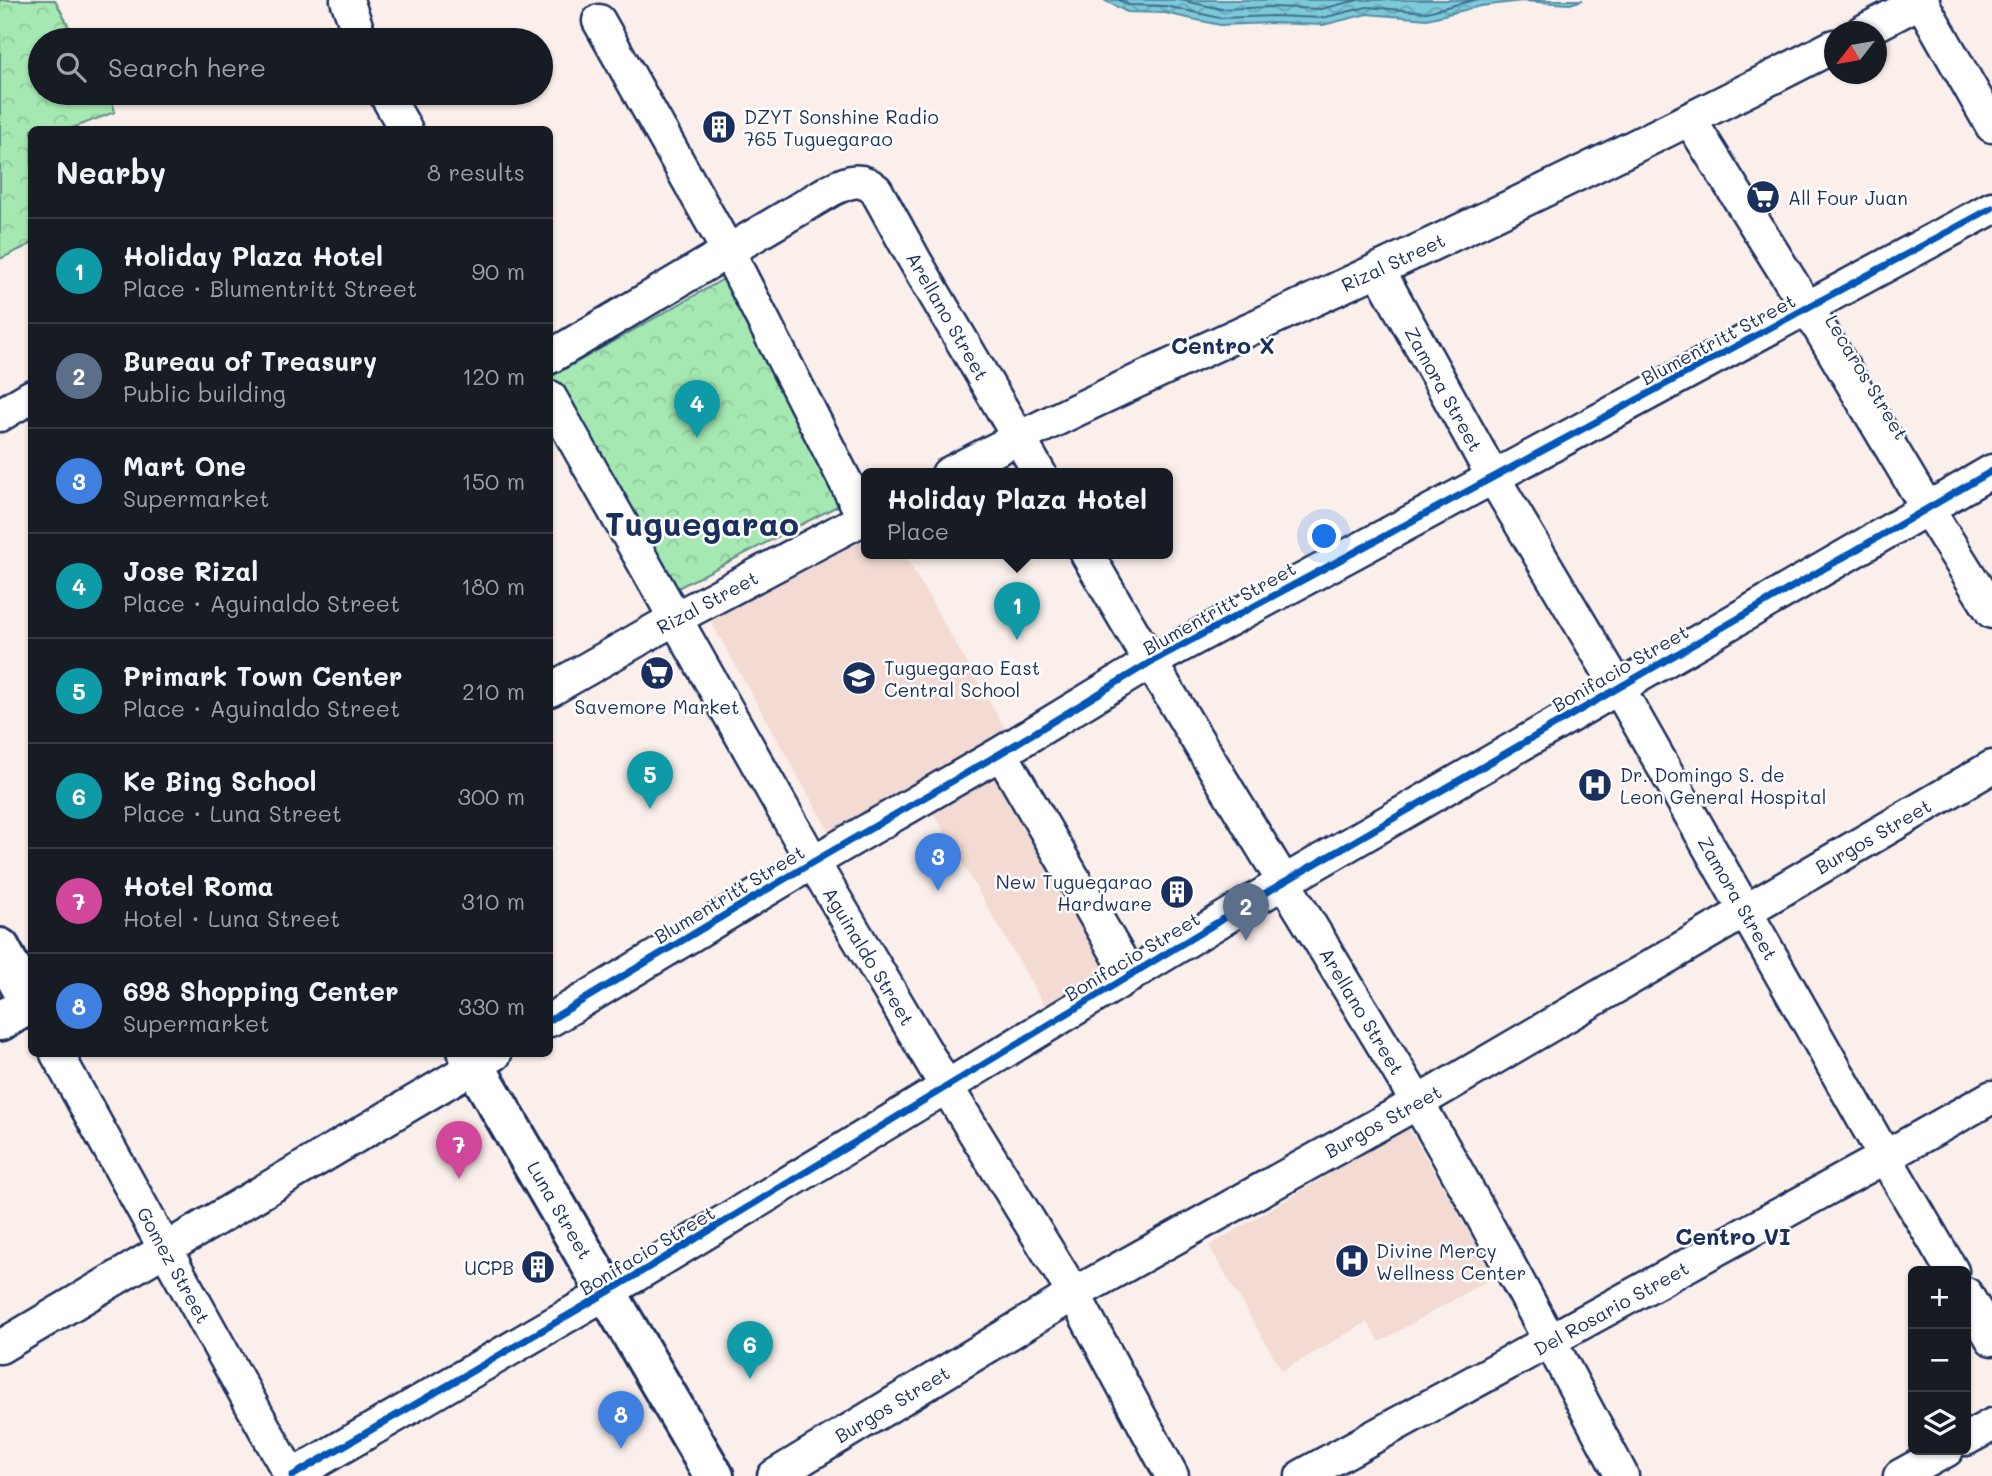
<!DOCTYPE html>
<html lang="en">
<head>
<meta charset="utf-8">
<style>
	:root { --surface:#171b24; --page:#20242c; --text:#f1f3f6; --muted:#9ea1a6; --line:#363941; --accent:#d93025 }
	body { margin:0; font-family:Mali,sans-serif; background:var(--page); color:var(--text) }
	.controls { position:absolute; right:21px; bottom:21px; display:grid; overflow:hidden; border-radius:10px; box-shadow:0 2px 5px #0004 }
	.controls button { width:63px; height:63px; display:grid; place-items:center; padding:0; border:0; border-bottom:2px solid var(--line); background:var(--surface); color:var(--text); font:35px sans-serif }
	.compass { position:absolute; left:1824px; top:21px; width:63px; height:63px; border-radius:50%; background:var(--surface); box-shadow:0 2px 5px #0004; rotate:239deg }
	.you { position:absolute; left:1325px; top:537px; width:24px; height:24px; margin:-18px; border:5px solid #fff; border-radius:50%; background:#1a73e8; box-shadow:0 0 0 10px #1a73e833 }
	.badge { display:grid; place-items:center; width:46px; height:46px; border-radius:50%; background:var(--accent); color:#fff; font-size:23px; font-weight:700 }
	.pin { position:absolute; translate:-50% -58px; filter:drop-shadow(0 2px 4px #0008) }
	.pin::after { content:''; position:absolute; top:37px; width:24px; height:21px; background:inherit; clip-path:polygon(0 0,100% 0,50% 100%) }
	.popup { position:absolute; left:861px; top:468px; width:312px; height:91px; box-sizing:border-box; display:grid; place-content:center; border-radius:10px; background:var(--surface); filter:drop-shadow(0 2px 5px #0005); font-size:23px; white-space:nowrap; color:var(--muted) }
	.popup b { font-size:26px; color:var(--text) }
	.popup::after { content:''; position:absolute; left:50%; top:100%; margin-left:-14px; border:14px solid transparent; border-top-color:var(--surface) }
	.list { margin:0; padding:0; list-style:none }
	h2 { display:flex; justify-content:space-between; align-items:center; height:91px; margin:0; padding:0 28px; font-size:30px }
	h2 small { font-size:23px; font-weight:400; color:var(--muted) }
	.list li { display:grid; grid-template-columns:46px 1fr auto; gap:21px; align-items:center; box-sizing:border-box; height:105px; padding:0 28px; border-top:2px solid var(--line) }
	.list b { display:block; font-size:26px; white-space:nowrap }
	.list p { margin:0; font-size:23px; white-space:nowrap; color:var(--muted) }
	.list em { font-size:23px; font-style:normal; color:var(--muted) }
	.icon { flex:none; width:38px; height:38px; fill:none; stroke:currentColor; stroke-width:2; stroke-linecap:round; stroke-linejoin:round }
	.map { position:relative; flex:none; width:1992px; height:1476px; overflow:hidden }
	.search { position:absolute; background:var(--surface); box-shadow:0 2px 5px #0004; left:28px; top:28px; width:525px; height:77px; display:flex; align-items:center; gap:18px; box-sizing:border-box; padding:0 24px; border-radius:38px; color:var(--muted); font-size:26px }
	.panel { position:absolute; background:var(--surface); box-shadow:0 2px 5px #0004; left:28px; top:126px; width:525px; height:931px; border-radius:10px }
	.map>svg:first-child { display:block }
	.built { fill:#f3dbd3 }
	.forest { fill:url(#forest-crowns); stroke:#608c88; stroke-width:2 }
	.water { fill:url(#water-waves); stroke:#558ca8; stroke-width:2 }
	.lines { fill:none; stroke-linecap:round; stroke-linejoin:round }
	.shore { stroke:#426d8f; stroke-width:2 }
	.minor-casing { stroke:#1b2f5e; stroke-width:37 }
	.major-casing { stroke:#1b2f5e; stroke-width:44 }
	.minor { stroke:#fff; stroke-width:32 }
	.major { stroke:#fff; stroke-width:38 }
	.cycleway-casing { stroke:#fff; stroke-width:11 }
	.cycleway { stroke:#0057b8; stroke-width:7 }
	.labels { text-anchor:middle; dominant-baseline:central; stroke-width:5; stroke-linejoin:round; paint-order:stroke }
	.poi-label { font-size:19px; fill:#1b2f5e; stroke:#fff; text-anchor:start }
	.street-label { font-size:19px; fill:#1b2f5e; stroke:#fff }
	.quarter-label { font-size:23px; font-weight:bold; fill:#1b2f5e; stroke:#fff }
	.town-label { font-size:33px; font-weight:bold; fill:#1b2f5e; stroke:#fff }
</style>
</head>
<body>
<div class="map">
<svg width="1992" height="1476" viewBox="0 0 1992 1476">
	<defs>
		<pattern id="forest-crowns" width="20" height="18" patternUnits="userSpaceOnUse" patternTransform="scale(1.75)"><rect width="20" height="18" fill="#a6e8b2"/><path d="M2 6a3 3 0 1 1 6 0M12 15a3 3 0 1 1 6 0" fill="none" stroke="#8ec79c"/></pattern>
		<pattern id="water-waves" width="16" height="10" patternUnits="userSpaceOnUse" patternTransform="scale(1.75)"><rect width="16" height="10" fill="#7ccad9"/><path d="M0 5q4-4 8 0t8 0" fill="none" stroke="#65a4b3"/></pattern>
	</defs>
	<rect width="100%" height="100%" fill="#faefeb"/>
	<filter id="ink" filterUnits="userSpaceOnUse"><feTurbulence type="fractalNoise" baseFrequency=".0143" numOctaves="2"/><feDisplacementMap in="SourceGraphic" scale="14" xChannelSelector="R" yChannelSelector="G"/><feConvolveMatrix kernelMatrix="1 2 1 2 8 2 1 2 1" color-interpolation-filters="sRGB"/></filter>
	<g filter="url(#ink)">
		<path class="built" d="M866,532v22h38l105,182 -178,99 -121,-215z
			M1003,765l114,199 -73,41 -114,-198z
			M1408,1127l87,149 -115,66 -13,-20 -85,49 -73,-125z"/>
		<path class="forest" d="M0,0h55l21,40h-36v53h70l5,19 -45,17 -38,1 -1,114 -31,15z
			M729,276l116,226 -171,88 -123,-213z"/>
		<path class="water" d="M1104,0h479l-13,4 -48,-3 -41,5 -54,13 -60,-5 -44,11 -50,-2 -53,2 -55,-12 -38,-1z"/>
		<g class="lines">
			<path class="shore" d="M1119,0l10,5 37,1 54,12 53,-2 49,2 45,-11 60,5 47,-12
				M1180,0l41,9 52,-2 48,2 37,-9"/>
			<g class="minor-casing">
				<path id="minor" d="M347,0l14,40
					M1921,1l71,125
					M599,21l129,230 136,267
					M1862,32l61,-32
					M385,93l21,37
					M1690,120l118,189 119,199 65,104
					M1378,269l115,208 125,210 267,470 67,114
					M550,357l281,-167c16,-8 29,-14 45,0l38,69 126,215
					M550,397l263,465 133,224 128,208 98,182
					M0,415l32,-19
					M948,474c130,-68 264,-127 397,-189 165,-77 328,-156 489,-239
					M1087,554c106,184 220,363 329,546 72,123 139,250 206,376
					M550,690l126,-72 190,-101
					M1001,753l129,223
					M550,1020l263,-158 188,-109 148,-90 843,-455
					M57,1054l234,422
					M1966,1294l26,45
					M0,1347l495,-293
					M1966,1439l26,-14
					M292,1476l316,-184 676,-410 708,-411
					M774,1476l300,-182 343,-191 575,-336
					M1302,1476l583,-319 107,-60
					M1900,1476l47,-26"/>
			</g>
			<g class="major-casing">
				<path id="major" d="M0,948l30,56
					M0,1021l32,-18
					M468,1054l246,422"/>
			</g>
			<use href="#minor" class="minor"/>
			<use href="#major" class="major"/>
			<g class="cycleway-casing">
				<path id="cycleway" d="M550,1020l263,-158 188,-109 148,-90 843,-455
					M292,1476l316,-184 676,-410 708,-411"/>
			</g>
			<use href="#cycleway" class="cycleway"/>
		</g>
	</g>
	<defs>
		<g id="building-disc" transform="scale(1.75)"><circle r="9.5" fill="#1b2f5e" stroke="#fff"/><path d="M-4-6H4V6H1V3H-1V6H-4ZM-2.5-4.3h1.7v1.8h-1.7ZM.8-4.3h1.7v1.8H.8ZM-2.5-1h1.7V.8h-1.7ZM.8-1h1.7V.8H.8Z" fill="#fff"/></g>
		<g id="supermarket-disc" transform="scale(1.75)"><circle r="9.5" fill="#1b2f5e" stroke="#fff"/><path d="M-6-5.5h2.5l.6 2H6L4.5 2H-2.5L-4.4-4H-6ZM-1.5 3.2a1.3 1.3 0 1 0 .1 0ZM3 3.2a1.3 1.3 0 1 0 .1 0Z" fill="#fff"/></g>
		<g id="school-disc" transform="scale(1.75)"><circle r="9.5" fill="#1b2f5e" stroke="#fff"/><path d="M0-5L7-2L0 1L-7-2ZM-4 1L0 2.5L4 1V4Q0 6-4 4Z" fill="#fff"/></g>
		<g id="hospital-disc" transform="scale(1.75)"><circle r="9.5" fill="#1b2f5e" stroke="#fff"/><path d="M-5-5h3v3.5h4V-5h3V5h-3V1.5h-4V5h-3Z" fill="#fff"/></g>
	</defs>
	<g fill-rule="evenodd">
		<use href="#building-disc" x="719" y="127"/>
		<use href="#supermarket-disc" x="1763" y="197"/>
		<use href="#supermarket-disc" x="657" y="673"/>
		<use href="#school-disc" x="859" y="678"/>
		<use href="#hospital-disc" x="1595" y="785"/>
		<use href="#building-disc" x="1177" y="892"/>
		<use href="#hospital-disc" x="1352" y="1261"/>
		<use href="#building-disc" x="538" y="1267"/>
	</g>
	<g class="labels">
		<g class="poi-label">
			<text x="744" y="116">DZYT Sonshine Radio<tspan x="744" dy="22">765 Tuguegarao</tspan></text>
			<text x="1788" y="197">All Four Juan</text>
			<text x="884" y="667">Tuguegarao East<tspan x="884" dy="22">Central School</tspan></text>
			<text x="657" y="706" text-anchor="middle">Savemore Market</text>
			<text x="1620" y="774">Dr. Domingo S. de<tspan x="1620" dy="22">Leon General Hospital</tspan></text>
			<text x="1152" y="881" text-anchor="end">New Tuguegarao<tspan x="1152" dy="22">Hardware</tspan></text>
			<text x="1376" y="1250">Divine Mercy<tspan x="1376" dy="22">Wellness Center</tspan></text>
			<text x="514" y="1267" text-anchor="end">UCPB</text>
		</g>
		<g class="street-label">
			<text transform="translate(1393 262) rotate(-25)">Rizal Street</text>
			<text transform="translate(948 316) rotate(60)">Arellano Street</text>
			<text transform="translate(1718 339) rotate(-28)">Blumentritt Street</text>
			<text transform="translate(1867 377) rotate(59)">Lecaros Street</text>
			<text transform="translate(1444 389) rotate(61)">Zamora Street</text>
			<text transform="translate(707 602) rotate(-28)">Rizal Street</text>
			<text transform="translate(1219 608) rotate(-29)">Blumentritt Street</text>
			<text transform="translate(1620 668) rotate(-30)">Bonifacio Street</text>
			<text transform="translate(1873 836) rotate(-30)">Burgos Street</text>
			<text transform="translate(729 894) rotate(-31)">Blumentritt Street</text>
			<text transform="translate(1738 898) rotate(60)">Zamora Street</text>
			<text transform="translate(869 956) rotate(59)">Aguinaldo Street</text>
			<text transform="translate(1132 956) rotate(-31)">Bonifacio Street</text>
			<text transform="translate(1362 1011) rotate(59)">Arellano Street</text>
			<text transform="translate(1383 1121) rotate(-29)">Burgos Street</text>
			<text transform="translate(560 1210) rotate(60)">Luna Street</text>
			<text transform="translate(647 1250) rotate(-31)">Bonifacio Street</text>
			<text transform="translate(174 1265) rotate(61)">Gomez Street</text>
			<text transform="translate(1611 1308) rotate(-29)">Del Rosario Street</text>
			<text transform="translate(892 1404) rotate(-31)">Burgos Street</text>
		</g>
		<g class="quarter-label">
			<text x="1223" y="345">Centro X</text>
			<text x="1733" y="1236">Centro VI</text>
		</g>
		<g class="town-label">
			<text x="702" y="522">Tuguegarao</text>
		</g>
	</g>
</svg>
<div class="controls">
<button>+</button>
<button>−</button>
<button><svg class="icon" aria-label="layers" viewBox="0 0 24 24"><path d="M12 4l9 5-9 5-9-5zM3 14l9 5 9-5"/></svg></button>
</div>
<svg class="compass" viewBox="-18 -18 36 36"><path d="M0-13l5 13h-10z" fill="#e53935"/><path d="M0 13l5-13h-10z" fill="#9ea1a6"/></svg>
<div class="you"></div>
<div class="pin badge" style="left:1017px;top:640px;background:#0f9aa8">1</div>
<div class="popup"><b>Holiday Plaza Hotel</b>Place</div>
<div class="pin badge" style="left:1246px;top:941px;background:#5c6f8a">2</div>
<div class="pin badge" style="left:938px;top:891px;background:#3f7fe0">3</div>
<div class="pin badge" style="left:697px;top:438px;background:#0f9aa8">4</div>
<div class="pin badge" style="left:650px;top:809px;background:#0f9aa8">5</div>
<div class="pin badge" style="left:750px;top:1379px;background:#0f9aa8">6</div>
<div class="pin badge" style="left:459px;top:1179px;background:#d1479c">7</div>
<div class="pin badge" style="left:621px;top:1449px;background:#3f7fe0">8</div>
<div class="search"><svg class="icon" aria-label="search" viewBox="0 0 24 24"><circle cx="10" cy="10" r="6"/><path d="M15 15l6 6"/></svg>Search here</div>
<section class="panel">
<h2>Nearby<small>8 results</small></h2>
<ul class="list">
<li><span class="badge" style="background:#0f9aa8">1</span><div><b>Holiday Plaza Hotel</b><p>Place · Blumentritt Street</p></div><em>90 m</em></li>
<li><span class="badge" style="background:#5c6f8a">2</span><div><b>Bureau of Treasury</b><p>Public building</p></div><em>120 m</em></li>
<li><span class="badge" style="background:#3f7fe0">3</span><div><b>Mart One</b><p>Supermarket</p></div><em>150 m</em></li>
<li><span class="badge" style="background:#0f9aa8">4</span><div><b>Jose Rizal</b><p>Place · Aguinaldo Street</p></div><em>180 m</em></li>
<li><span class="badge" style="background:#0f9aa8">5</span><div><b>Primark Town Center</b><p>Place · Aguinaldo Street</p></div><em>210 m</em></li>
<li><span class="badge" style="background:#0f9aa8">6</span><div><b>Ke Bing School</b><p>Place · Luna Street</p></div><em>300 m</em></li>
<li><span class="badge" style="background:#d1479c">7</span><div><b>Hotel Roma</b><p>Hotel · Luna Street</p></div><em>310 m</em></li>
<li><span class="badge" style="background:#3f7fe0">8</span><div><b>698 Shopping Center</b><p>Supermarket</p></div><em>330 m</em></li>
</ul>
</section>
</div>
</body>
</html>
